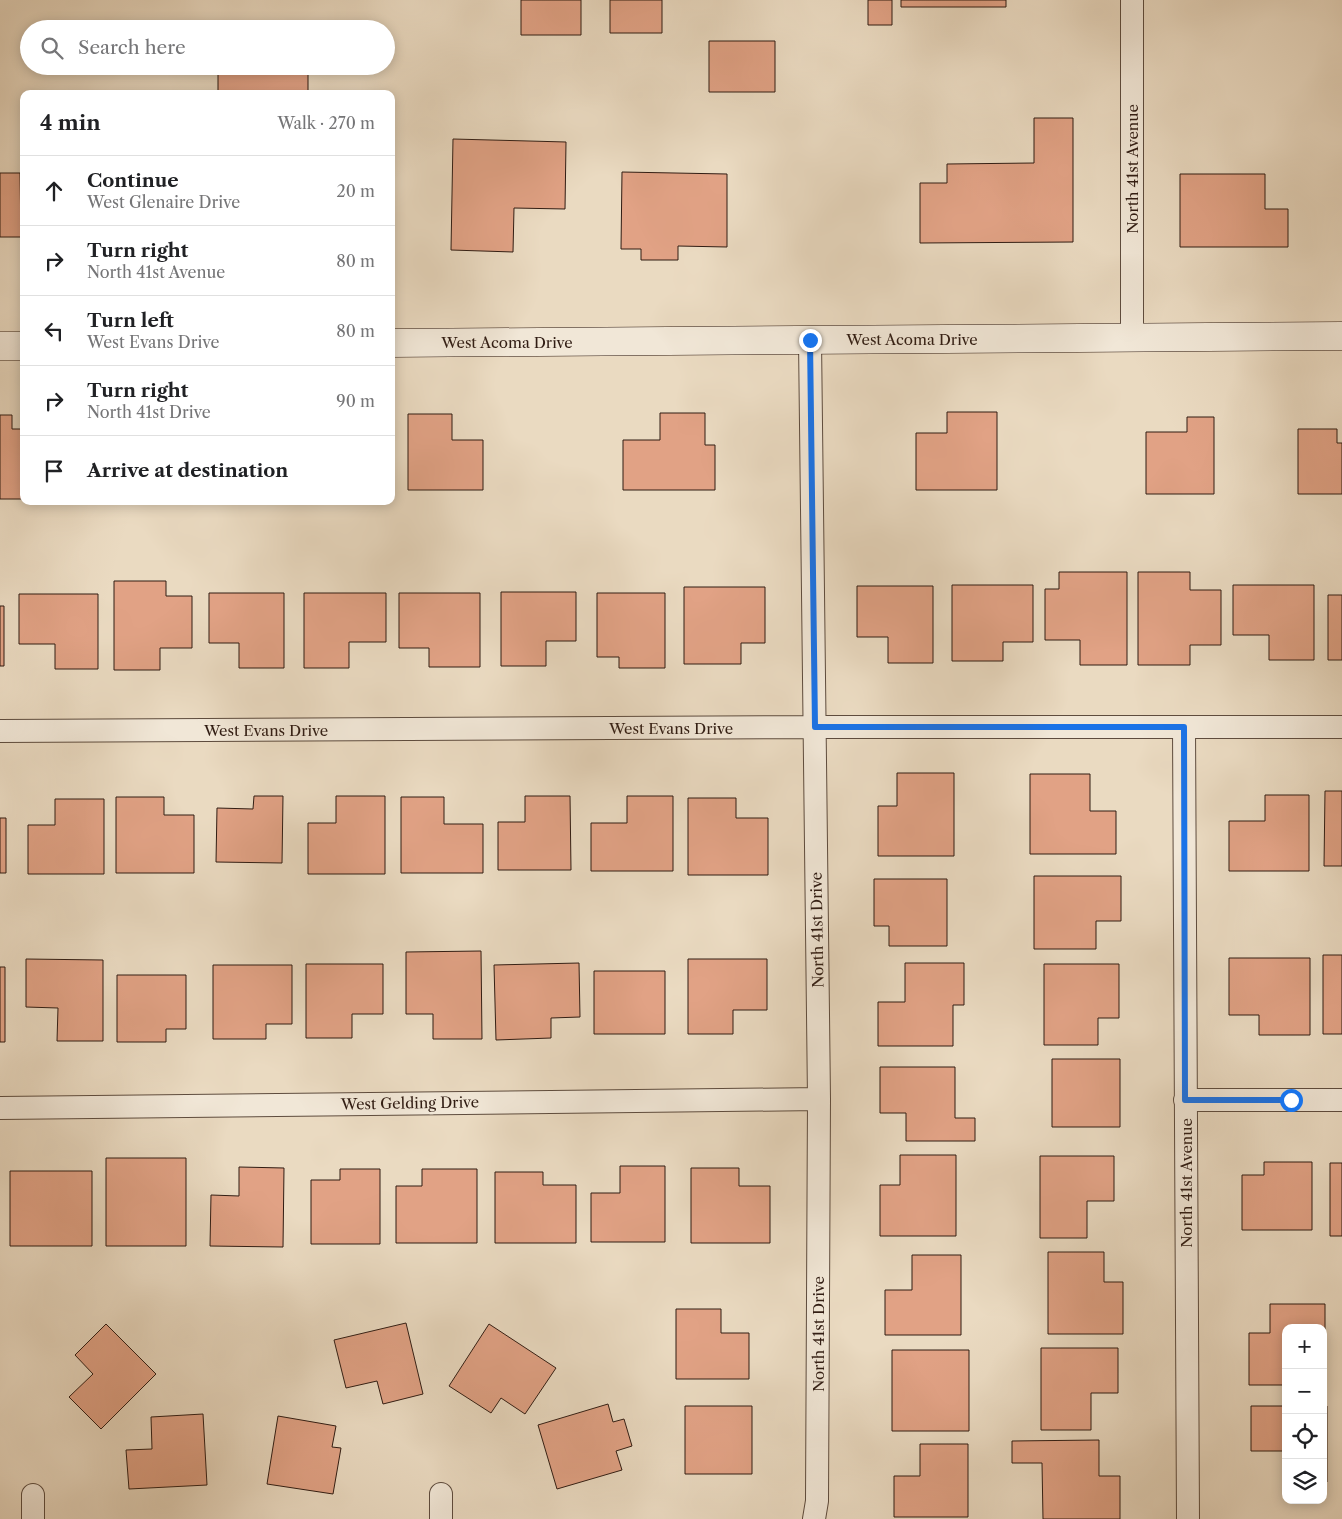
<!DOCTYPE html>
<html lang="en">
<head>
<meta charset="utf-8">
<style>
	:root { --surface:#fff; --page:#f6f6f6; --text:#202124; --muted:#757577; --line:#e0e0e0 }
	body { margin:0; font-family:"Libre Caslon Text",serif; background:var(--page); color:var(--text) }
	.controls { position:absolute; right:15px; bottom:15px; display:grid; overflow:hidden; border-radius:10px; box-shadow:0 2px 12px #0003 }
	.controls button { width:45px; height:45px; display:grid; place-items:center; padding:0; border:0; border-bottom:1px solid var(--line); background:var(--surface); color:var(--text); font:25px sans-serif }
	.stop { position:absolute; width:15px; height:15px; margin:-11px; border:4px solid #1a73e8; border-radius:50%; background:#fff }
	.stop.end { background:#1a73e8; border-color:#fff; box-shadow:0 1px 5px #0008 }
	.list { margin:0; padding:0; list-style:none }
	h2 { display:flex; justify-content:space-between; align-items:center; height:65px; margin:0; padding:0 20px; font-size:21px }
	h2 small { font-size:16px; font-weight:400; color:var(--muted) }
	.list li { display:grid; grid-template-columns:32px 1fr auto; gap:15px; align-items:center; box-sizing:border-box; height:70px; padding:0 20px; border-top:1px solid var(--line) }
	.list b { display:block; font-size:19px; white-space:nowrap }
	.list p { margin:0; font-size:16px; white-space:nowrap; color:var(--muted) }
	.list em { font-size:16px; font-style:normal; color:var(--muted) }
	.icon { flex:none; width:28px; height:28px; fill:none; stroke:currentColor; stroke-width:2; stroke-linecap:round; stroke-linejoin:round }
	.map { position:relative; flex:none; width:1342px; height:1519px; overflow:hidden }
	.search { position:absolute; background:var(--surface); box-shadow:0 2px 12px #0003; left:20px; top:20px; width:375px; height:55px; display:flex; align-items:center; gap:12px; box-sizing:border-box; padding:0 18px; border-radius:28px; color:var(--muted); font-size:19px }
	.panel { position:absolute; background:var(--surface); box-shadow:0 2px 12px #0003; left:20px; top:90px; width:375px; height:415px; border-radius:10px }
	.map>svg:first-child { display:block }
	.building { fill:#e1a285; stroke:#301c13 }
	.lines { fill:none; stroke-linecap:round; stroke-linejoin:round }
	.street-casing { stroke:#5e4c3e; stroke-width:24 }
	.secondary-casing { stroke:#301c13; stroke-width:29 }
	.street { stroke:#f1e7d7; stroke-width:22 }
	.secondary { stroke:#f1e7d7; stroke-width:28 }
	.route { stroke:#1a73e8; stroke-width:6 }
	.labels { text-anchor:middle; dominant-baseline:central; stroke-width:4.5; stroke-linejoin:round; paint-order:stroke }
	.street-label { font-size:15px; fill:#301c13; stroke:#f1e7d7 }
</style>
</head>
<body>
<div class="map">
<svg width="1342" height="1519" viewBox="0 0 1342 1519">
	<rect width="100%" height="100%" fill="#eadac1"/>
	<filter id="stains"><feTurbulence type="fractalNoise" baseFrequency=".004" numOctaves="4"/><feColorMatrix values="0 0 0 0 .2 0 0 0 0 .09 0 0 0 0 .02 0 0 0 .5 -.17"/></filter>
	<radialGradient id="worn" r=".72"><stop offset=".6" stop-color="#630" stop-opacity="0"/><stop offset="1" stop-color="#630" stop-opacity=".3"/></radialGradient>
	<path class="building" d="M521,0h60v35h-60z
		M610,0h52v33h-52z
		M868,0h24v25h-24z
		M901,0h105v7h-105z
		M709,41h66v51h-66z
		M218,66h90v28h-90z
		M1034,118h39v124l-153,1v-60h27v-19l87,-1z
		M453,139l113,3 -1,67 -51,-1 -1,44 -62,-2z
		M622,172l105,2v73l-49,-1v14h-37v-11h-20z
		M0,173h20l1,64h-21z
		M1180,174h85v35h23v38h-108z
		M947,412h50v78h-81v-57h31z
		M660,413h45v32h10v45h-92v-50h37z
		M408,414h44v26h31v50h-75z
		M0,415h12v14h12v70h-24z
		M1187,417h27v77h-68v-62h41z
		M1298,429h39v14h5v51h-44z
		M1059,572h68v93h-47v-25h-35v-51h14z
		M1138,572h52v18h31v55h-31v20h-52z
		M114,581h52v15h26v52h-32v22h-46z
		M952,585h81v57h-30v19h-51z
		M1233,585h81v75h-45v-25h-36z
		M857,586h76v77h-45v-26h-31z
		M684,587h81v56h-24v21h-57z
		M501,592h75v49h-30v25h-45z
		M209,593h75v75h-45v-25h-30z
		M304,593h82v49h-37v26h-45z
		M399,593h81v74h-51v-19h-30z
		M597,593h68v75h-46v-11h-22z
		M19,594h79v75h-43v-25h-36z
		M1328,595h14v65h-14z
		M0,606h4v60h-4z
		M897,773h57v83h-76v-50h19z
		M1030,774h60v37h26v43h-86z
		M1325,791h17v75h-18z
		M1265,795h44v76h-80v-50h36z
		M254,796h29l-1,67 -66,-1 1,-54 36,1z
		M336,796h49v78h-77v-51h28z
		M525,796h45l1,74h-73v-48h27z
		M627,796h46v75h-82v-48h36z
		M116,797h48v18h30v58h-78z
		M401,797h43v27h39v49h-82z
		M688,798h48v20h32v57h-80z
		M55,799h49v75h-76v-49h27z
		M0,818h6v55h-6z
		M1034,876h87v45h-25v28h-62z
		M874,879h73v67h-58v-20h-15z
		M481,951l1,88h-49v-25h-27v-62z
		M1323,955h19v79h-19z
		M1229,958h81v77h-51v-20h-30z
		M26,959l77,1v81h-46l1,-33 -32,-1z
		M688,959h79v51h-34v24h-45z
		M579,963l1,54 -29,1v20l-55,2 -2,-75z
		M905,963h59v42h-11v41h-75v-44h27z
		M306,964h77v50h-31v24h-46z
		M1044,964h75v54h-21v27h-54z
		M213,965h79v59h-26v15h-53z
		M0,967h5v75h-5z
		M594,971h71v63h-71z
		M117,975h69v54h-20v13h-49z
		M1052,1059h68v68h-68z
		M880,1067h75v51h20v23h-69v-28h-26z
		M900,1155h56v81h-76v-51h20z
		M1040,1156h74v45h-27v37h-47z
		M106,1158h80v88h-80z
		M1264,1162h48v68h-70v-55h22z
		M1330,1163h12v73h-12z
		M620,1166h45v76h-74v-49h29z
		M239,1167l45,1 -1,79 -73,-1 1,-51 28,1z
		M691,1168h48v18h31v57h-79z
		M340,1169h40v75h-69v-64h29z
		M422,1169h55v74h-81v-57h26z
		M10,1171h82v75h-82z
		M495,1172h48v13h33v58h-81z
		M1048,1252h56v30h19v52h-75z
		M912,1255h49v80h-76v-45h27z
		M1270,1304h55v81h-2v-57h-37v57h-37v-52h21z
		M676,1309h45v24h28v46h-73z
		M406,1323l17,71 -40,10 -6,-23 -31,7 -12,-48z
		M106,1324l50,50 -55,55 -32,-32 24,-23 -18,-19z
		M489,1324l67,44 -31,46 -24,-16 -10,15 -42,-27z
		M1041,1348h77v45h-27v37h-50z
		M892,1350h77v81h-77z
		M608,1404l5,18 11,-3 8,27 -16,5 6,19 -65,19 -19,-64z
		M685,1406h67v68h-67z
		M1251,1406h35v76h-3v-31h-32z
		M1323,1406h4v76h-4z
		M203,1414l4,71 -78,4 -3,-39 26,-1 -1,-32z
		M278,1416l58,10 -4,21 9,1 -8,46 -66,-10z
		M1099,1440v36h21v43h-77l-1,-56h-30v-22z
		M920,1444h48v73h-74v-41h26z"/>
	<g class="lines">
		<g class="street-casing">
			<path id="street" d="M1132,0v337
				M810,340l9,759 -2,402 -3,18
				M1184,727l4,792
				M0,731l815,-4h527
				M1185,1100h157
				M0,1108l819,-9
				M441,1494v25
				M33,1519v-24"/>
		</g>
		<g class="secondary-casing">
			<path id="secondary" d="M391,343l951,-7
				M0,346h24"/>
		</g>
		<use href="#street" class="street"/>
		<use href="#secondary" class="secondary"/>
	</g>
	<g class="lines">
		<path class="route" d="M810,340l5,387h369l1,373h106"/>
	</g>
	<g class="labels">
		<g class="street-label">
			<text transform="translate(1132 169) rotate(-90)">North 41st Avenue</text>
			<text x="912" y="339">West Acoma Drive</text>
			<text x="507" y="342">West Acoma Drive</text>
			<text x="671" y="728">West Evans Drive</text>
			<text x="266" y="730">West Evans Drive</text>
			<text transform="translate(817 930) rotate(-91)">North 41st Drive</text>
			<text transform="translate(410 1103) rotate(-1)">West Gelding Drive</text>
			<text transform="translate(1186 1183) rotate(-90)">North 41st Avenue</text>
			<text transform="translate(818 1334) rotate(-90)">North 41st Drive</text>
		</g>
	</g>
	<rect width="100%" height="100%" filter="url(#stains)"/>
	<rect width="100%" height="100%" fill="url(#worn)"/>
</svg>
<div class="controls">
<button>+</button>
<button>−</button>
<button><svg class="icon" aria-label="locate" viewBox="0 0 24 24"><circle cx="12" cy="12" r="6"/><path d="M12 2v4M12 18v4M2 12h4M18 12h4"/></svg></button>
<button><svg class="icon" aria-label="layers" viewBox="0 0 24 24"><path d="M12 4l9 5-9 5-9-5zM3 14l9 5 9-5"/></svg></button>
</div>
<div class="stop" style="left:1291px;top:1100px"></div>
<div class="stop end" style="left:810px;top:340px"></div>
<div class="search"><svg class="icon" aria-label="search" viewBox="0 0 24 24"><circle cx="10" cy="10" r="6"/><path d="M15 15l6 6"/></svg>Search here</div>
<section class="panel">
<h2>4 min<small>Walk · 270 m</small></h2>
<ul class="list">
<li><svg class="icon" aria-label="ahead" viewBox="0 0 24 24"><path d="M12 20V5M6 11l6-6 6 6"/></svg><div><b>Continue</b><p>West Glenaire Drive</p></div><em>20 m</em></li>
<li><svg class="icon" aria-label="right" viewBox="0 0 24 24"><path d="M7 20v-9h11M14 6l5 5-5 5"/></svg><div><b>Turn right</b><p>North 41st Avenue</p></div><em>80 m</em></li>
<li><svg class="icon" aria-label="left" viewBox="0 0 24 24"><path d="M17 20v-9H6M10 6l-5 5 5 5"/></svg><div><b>Turn left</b><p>West Evans Drive</p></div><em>80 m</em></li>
<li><svg class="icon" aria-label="right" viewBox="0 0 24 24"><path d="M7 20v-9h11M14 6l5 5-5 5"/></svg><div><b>Turn right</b><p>North 41st Drive</p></div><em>90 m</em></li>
<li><svg class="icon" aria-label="arrive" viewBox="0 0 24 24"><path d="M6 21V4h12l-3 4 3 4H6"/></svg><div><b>Arrive at destination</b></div></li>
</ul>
</section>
</div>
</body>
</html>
